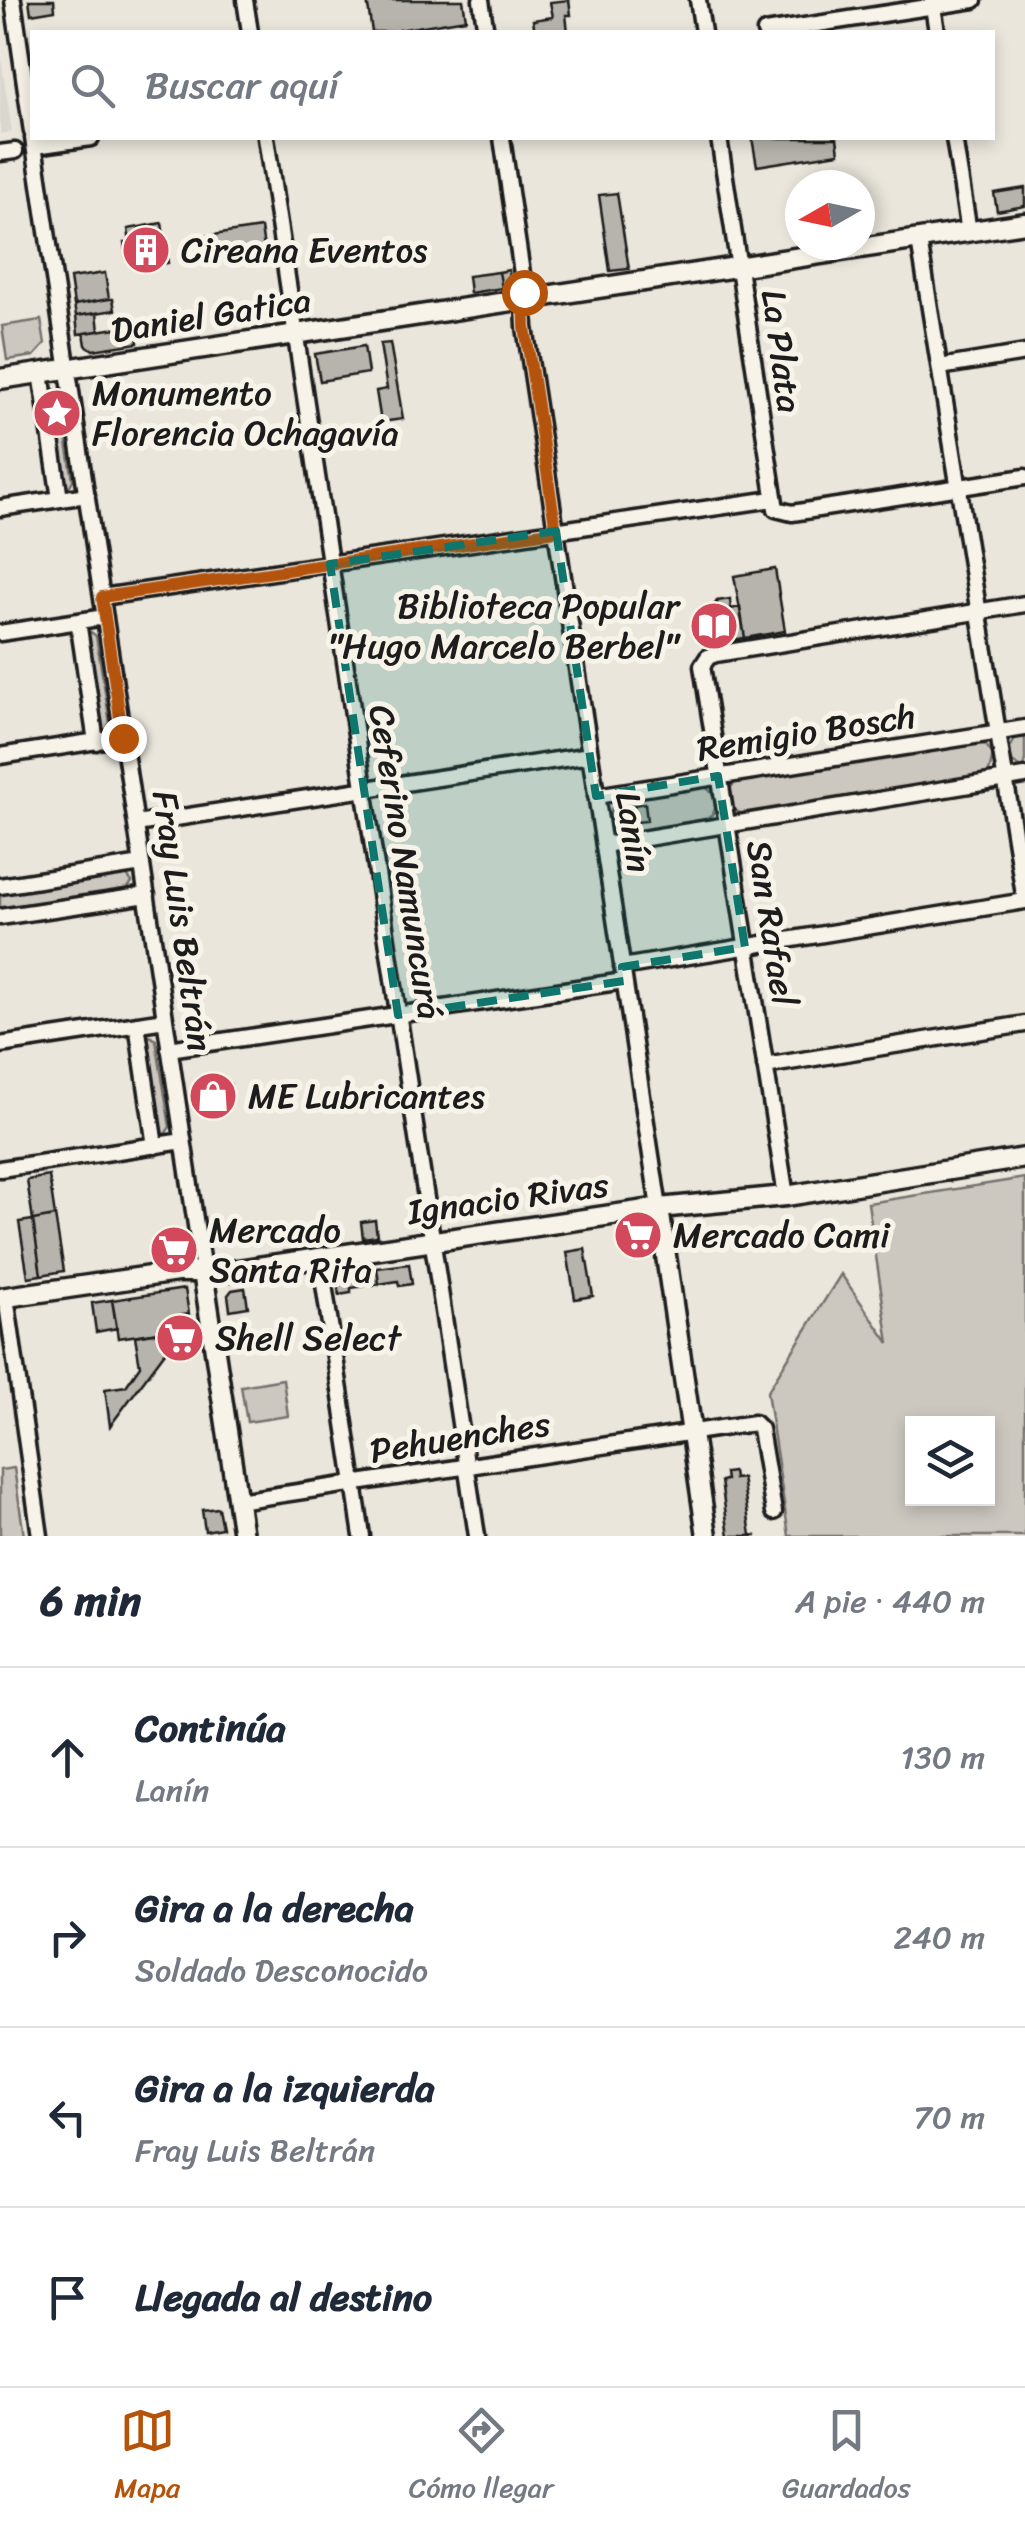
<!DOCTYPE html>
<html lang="es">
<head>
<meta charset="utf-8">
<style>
	:root { --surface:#fff; --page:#f6f6f7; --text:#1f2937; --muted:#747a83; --line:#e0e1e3; --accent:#b45309 }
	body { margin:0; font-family:Sriracha,sans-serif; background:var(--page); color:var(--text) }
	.controls { position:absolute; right:30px; bottom:30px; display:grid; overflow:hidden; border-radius:0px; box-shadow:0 5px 15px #0003 }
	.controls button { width:90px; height:90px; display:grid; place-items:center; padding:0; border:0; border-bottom:2px solid var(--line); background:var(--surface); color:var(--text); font:50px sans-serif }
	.compass { position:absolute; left:785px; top:170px; width:90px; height:90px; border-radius:50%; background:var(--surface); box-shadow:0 5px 15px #0003; rotate:261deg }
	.stop { position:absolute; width:30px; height:30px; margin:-22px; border:8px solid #b45309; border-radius:50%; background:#fff }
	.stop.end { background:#b45309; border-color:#fff; box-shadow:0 2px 10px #0008 }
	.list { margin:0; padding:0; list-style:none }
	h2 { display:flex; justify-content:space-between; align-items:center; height:130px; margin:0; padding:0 40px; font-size:42px }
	h2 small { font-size:32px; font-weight:400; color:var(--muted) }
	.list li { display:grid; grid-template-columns:65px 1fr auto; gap:30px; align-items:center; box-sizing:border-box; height:180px; padding:0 40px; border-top:2px solid var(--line) }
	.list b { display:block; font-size:38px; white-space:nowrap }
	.list p { margin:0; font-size:32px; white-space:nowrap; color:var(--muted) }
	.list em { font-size:32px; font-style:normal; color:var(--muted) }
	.icon { flex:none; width:55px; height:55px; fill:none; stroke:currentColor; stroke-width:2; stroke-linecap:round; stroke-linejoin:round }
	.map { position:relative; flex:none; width:1025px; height:1536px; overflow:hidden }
	.search { position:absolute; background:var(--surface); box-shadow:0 5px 15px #0003; left:30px; right:30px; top:30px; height:110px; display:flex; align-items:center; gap:25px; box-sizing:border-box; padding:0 35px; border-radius:0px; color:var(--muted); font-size:38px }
	.sheet { height:850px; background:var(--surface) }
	nav { display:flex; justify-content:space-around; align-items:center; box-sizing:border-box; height:140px; border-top:2px solid var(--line); background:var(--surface); font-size:28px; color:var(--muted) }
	nav a { display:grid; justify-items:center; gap:5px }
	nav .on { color:var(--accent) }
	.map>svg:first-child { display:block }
	.built { fill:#dad7ce }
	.green { fill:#ccc8c0; stroke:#74726e; stroke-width:2.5; fill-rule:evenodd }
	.building { fill:#b6b4ac; stroke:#1c1c1c; stroke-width:2.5 }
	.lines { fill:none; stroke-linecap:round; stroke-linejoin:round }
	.minor-casing { stroke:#1c1c1c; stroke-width:21 }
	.major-casing { stroke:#1c1c1c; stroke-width:25 }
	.minor { stroke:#f7f3e8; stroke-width:14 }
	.major { stroke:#f7f3e8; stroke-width:18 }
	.route { stroke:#b45309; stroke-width:12 }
	.marked { fill:#0f766e; fill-opacity:0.2; stroke:#0f766e; stroke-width:8; stroke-dasharray:20 12; stroke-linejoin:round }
	.labels { text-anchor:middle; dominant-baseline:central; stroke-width:10; stroke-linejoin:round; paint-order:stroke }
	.poi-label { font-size:35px; fill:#1c1c1c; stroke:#f7f3e8; text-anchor:start }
	.street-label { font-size:35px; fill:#1c1c1c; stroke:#f7f3e8 }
</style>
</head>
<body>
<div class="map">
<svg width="1025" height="1536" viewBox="0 0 1025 1536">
	<rect width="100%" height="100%" fill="#eae6dc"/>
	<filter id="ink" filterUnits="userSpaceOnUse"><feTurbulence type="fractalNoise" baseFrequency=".01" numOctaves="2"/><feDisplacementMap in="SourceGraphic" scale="20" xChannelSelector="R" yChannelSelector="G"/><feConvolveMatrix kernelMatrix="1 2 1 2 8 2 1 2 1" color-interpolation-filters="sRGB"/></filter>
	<g filter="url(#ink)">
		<path class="built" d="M0,51l12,81 -12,2z"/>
		<path class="green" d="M41,320l4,24 -11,12 -27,4 -5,-34z
			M54,389l5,4 14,87 -4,7 -4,-1 -15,-96z
			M91,632l5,4 14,87 -4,7 -6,-2 -14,-94z
			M1025,734v36l-13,-8 -3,-12 6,-11z
			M974,742l12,3 7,10 -4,17 -9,6 -229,36 -12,-1 -8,-7 -1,-18 9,-9z
			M703,786c17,9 17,27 0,35l-76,12c-19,-5 -23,-23 -7,-35z
			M125,873l7,9 -7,10 -125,18v-19z
			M150,1036l6,4 14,87 -5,7 -6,-3 -14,-90z
			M1025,1178v358h-236l-22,-144 74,-118 48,69 -21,-140zM912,1424h76v74h-76z
			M283,1379l5,37 -41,6 -6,-36z
			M14,1468l10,68h-24v-66z"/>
		<path class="building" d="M29,0h25l1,10 -24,4z
			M463,0l3,19 -67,11 1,2h-28l-5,-32z
			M569,0l2,15h-5l2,17h-33l-2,-12 20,-3 -3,-15z
			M752,138h85l2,15 -82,13z
			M1025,188v18l-28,5 -3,-18z
			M617,193l12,76 -19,2 -11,-76z
			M162,223l6,40 -34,5 -1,-12 -7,1 -2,-14h6l-2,-14z
			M261,228l3,20 -55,9 -3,-21z
			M509,270l1,11 -8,7 -3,-16z
			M499,272l3,16 -32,5 -2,-17z
			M105,273l4,26 -35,6 -4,-27z
			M109,299h4l2,11 -39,6 -2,-11z
			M97,313l2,18 -21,3 -2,-18z
			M136,325l2,18 -45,7 -7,-5 -2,-12z
			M390,343l13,76 -22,3 -5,-31 11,-2 -7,-45z
			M364,346l4,27 -48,8 -5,-27z
			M775,569l10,62 -40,7 -11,-62z
			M730,599l1,10 9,-2 5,31 -21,3 -7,-40z
			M717,601l7,40 -8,2 -9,-9 -2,-15z
			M645,803l2,18 -10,1 -3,-17z
			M230,1084l2,18 -35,6 -3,-19z
			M49,1176l6,40 -22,4 -6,-40z
			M55,1216l9,55 -23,4 -8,-55z
			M33,1220l8,55 -13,2 -9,-55z
			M375,1220l2,16 -14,2 -2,-16z
			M642,1229l3,21 -16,2 -3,-20z
			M176,1230l3,24 -21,3 -3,-17 9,-2 -1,-6z
			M585,1249l8,47 -18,3 -8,-47z
			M409,1264l3,20 -13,2 -1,-5 -19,3 -2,-16z
			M377,1268l2,16 -28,4v5l-12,2 -3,-20z
			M245,1288l3,19 -18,3 -2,-15 4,-5z
			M185,1289l4,25 -12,2 2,13 -61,9 -6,-38z
			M112,1300l5,28 -21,4 -4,-29z
			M191,1327l2,17 -25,4 -58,78 -5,-37 21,-3 14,-20 -5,-30z
			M733,1472l1,7 8,-1 9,57 6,1h-28l-8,-55 5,-1 -1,-7z
			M218,1508l4,20 -17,3 -3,-21z"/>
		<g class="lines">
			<g class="minor-casing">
				<path id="minor" d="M13,0l19,132
					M245,0l5,32
					M481,0l5,32
					M698,0l5,32
					M932,0l5,32
					M765,32l209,-32
					M33,138l170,1134
					M266,138l211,1398
					M502,138l21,142 2,47 134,881
					M719,138l57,371 16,4 233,-36
					M954,138l15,94
					M35,146l56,-8
					M0,153l15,-2
					M919,240l106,661
					M940,367l85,-14
					M41,373l19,126
					M0,508l87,-13
					M102,597l671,-98
					M78,621l18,121
					M0,633l105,-16
					M0,756l123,-19
					M596,796l429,-68
					M136,824l454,-69
					M604,845l421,-69
					M0,886l142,-22
					M0,917l147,-22
					M622,967l403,-66
					M137,1024l18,122
					M0,1045l165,-25
					M169,1049l455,-68
					M765,1066l260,-42
					M0,1169l183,-28
					M786,1196l-84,-530 6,-9 8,-3 309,-50
					M320,1258l42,278
					M6,1297l34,239
					M238,1501l516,-78 6,6 14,83"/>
			</g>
			<g class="major-casing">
				<path id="major" d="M0,379l1025,-156
					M659,1208l48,328
					M203,1272l40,264
					M0,1298l177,-26h47l435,-64 127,-12 239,-38"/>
			</g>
			<use href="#minor" class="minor"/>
			<use href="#major" class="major"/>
		</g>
	</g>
	<g class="lines" filter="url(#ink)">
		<path class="route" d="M123,738l-21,-141 454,-66 -31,-204 -1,-35"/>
	</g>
	<path class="marked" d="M556,531l40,265 122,-20 27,171 -123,20 2,14 -226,34 -68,-451z"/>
	<defs>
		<g id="building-disc" transform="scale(2.5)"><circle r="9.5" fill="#d1495b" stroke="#f7f3e8"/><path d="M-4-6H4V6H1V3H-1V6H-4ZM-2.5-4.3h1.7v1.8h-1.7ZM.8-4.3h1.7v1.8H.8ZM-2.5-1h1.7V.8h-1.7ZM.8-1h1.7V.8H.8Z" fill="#fff"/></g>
		<g id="sight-disc" transform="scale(2.5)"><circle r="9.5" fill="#d1495b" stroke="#f7f3e8"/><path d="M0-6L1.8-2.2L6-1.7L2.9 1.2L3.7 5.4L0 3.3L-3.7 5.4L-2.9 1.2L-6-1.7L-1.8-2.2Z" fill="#fff"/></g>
		<g id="library-disc" transform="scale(2.5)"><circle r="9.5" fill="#d1495b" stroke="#f7f3e8"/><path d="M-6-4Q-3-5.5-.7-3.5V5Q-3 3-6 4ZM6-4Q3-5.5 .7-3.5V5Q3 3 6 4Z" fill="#fff"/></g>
		<g id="shop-disc" transform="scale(2.5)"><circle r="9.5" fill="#d1495b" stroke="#f7f3e8"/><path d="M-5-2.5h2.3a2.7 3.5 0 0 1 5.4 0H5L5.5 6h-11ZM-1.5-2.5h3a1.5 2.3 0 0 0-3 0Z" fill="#fff"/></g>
		<g id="supermarket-disc" transform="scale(2.5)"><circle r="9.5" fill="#d1495b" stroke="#f7f3e8"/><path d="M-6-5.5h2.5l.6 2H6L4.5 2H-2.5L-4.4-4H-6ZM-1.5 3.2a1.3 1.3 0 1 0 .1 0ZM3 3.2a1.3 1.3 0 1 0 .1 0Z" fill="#fff"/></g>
	</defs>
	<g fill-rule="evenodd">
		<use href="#building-disc" x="146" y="250"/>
		<use href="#sight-disc" x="57" y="413"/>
		<use href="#library-disc" x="714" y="626"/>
		<use href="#shop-disc" x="213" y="1096"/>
		<use href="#supermarket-disc" x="638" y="1235"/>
		<use href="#supermarket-disc" x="174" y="1250"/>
		<use href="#supermarket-disc" x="180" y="1338"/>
	</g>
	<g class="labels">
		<g class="poi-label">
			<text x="181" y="250">Cireana Eventos</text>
			<text x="92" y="393">Monumento<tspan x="92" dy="40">Florencia Ochagavía</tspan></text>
			<text x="679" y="606" text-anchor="end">Biblioteca Popular<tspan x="679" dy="40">"Hugo Marcelo Berbel"</tspan></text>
			<text x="248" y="1096">ME Lubricantes</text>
			<text x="209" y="1230">Mercado<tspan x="209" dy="40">Santa Rita</tspan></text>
			<text x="673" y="1235">Mercado Cami</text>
			<text x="215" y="1338">Shell Select</text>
		</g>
		<g class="street-label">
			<text transform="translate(211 315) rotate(-9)">Daniel Gatica</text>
			<text transform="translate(782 351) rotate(82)">La Plata</text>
			<text transform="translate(806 732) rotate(-9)">Remigio Bosch</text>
			<text transform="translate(634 832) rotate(81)">Lanín</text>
			<text transform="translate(406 862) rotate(81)">Ceferino Namuncurá</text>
			<text transform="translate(183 921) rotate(82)">Fray Luis Beltrán</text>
			<text transform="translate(772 923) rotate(81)">San Rafael</text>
			<text transform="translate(508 1198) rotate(-8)">Ignacio Rivas</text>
			<text transform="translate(460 1437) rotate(-9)">Pehuenches</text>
		</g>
	</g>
</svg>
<div class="controls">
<button><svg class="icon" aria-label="layers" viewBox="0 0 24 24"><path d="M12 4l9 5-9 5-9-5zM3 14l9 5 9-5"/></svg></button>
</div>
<svg class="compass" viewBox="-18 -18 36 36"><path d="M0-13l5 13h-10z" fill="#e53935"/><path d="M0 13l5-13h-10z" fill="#747a83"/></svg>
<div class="stop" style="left:524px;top:292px"></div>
<div class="stop end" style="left:123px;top:738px"></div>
<div class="search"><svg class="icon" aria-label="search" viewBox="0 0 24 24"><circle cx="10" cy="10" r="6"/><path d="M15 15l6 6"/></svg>Buscar aquí</div>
</div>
<section class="sheet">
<h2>6 min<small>A pie · 440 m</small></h2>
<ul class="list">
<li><svg class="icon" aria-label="ahead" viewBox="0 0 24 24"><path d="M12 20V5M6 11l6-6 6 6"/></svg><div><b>Continúa</b><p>Lanín</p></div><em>130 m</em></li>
<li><svg class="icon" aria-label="right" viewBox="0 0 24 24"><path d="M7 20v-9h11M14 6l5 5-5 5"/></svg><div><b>Gira a la derecha</b><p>Soldado Desconocido</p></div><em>240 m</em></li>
<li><svg class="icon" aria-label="left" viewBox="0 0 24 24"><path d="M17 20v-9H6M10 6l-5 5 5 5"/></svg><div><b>Gira a la izquierda</b><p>Fray Luis Beltrán</p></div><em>70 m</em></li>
<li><svg class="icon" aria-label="arrive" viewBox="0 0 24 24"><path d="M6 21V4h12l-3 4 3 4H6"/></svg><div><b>Llegada al destino</b></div></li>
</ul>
</section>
<nav>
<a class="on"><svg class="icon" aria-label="map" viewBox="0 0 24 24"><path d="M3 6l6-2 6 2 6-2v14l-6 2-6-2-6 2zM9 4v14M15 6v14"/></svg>Mapa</a>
<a><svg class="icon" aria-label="directions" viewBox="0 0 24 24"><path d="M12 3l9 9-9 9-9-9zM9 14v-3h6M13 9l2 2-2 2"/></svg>Cómo llegar</a>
<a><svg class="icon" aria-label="saved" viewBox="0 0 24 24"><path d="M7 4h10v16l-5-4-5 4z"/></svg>Guardados</a>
</nav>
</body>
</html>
